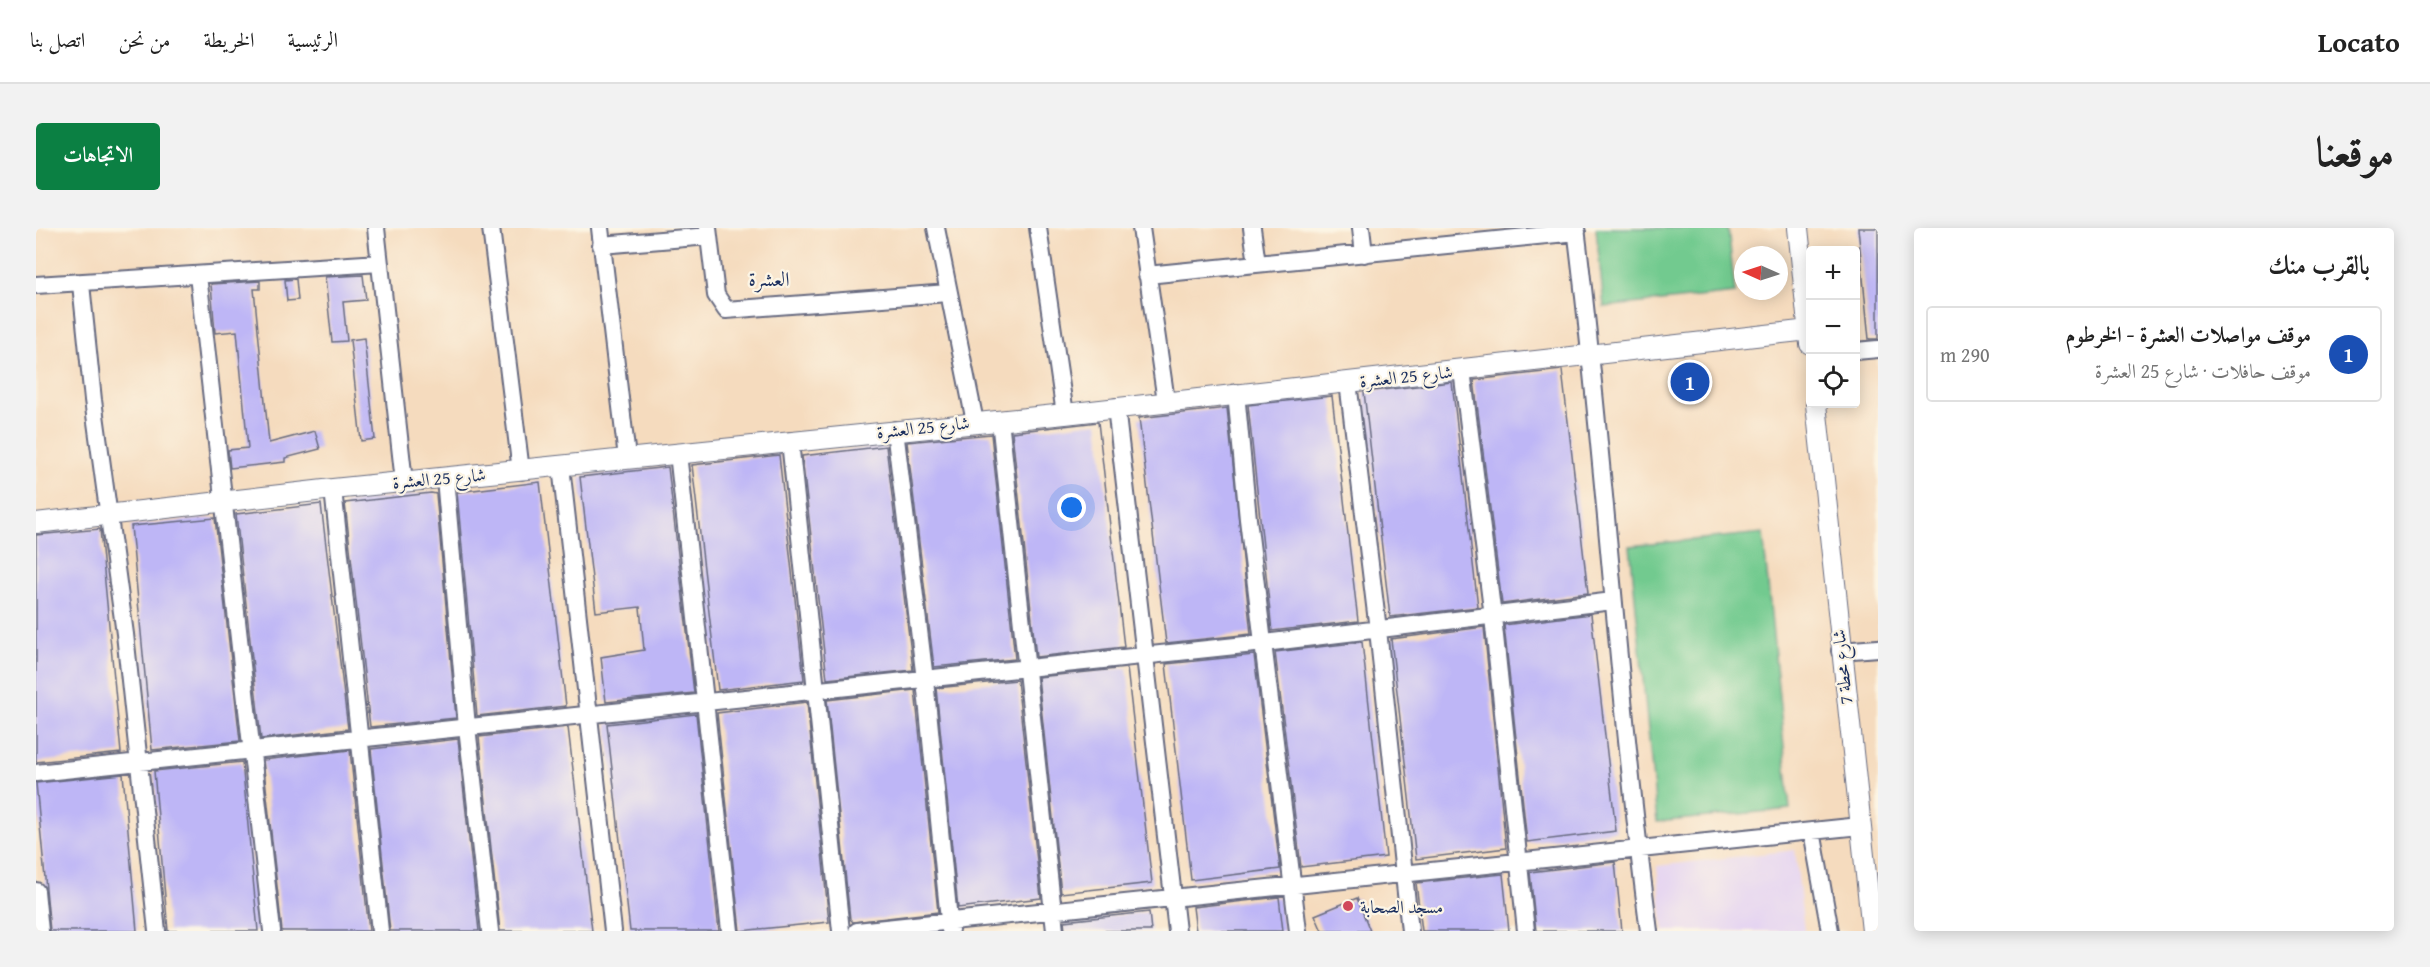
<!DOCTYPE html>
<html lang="ar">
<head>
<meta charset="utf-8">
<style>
	:root { --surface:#fff; --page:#f2f2f2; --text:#222; --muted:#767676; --line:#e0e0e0; --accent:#0b8043 }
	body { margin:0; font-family:"Gentium Book Plus",Amiri,serif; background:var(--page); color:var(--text); direction:rtl }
	.controls { position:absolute; right:18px; top:18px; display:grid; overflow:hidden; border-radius:6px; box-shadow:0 3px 15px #0003 }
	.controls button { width:54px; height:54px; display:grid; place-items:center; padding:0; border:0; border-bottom:2px solid var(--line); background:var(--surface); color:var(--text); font:30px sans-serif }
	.compass { position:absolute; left:1698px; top:18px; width:54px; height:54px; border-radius:50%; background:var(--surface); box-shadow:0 3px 15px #0003; rotate:273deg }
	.you { position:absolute; left:1036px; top:280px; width:21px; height:21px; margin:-15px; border:4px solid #fff; border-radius:50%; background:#1a73e8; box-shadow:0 0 0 9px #1a73e833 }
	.badge { display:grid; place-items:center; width:39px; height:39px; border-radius:50%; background:var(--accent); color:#fff; font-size:20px; font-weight:700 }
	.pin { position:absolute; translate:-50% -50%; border:3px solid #fff; box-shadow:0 2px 6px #0006 }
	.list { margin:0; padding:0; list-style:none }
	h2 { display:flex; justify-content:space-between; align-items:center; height:78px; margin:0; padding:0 24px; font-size:26px }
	h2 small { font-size:20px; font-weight:400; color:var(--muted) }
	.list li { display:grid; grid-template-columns:39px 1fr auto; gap:18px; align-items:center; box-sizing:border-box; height:96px; margin:0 12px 12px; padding:0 12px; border:2px solid var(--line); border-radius:6px }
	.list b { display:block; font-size:22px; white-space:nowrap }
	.list p { margin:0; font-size:20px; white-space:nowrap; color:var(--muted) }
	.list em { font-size:20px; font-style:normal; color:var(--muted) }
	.icon { flex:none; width:33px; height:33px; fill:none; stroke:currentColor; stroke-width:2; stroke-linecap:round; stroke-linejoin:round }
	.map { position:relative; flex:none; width:1842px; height:703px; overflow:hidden; direction:ltr; border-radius:6px }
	header { display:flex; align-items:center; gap:36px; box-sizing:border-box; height:84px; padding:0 30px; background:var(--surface); border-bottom:2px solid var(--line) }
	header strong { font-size:28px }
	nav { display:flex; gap:33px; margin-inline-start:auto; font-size:21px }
	.intro { display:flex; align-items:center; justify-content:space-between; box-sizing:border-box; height:144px; padding:0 36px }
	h1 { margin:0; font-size:42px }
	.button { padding:15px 27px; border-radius:6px; background:var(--accent); color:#fff; font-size:21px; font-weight:700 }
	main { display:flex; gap:36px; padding:0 36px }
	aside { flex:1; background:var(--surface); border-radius:6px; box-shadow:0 3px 15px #0003 }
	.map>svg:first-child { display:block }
	.built { fill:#e4d3f2 }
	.green { fill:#72ca8f; stroke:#467c76; stroke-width:1.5 }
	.building { fill:#beb6f6 }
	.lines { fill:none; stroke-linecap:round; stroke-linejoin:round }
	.minor-casing { stroke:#676b80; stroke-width:20 }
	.tertiary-casing { stroke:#676b80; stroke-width:22 }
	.minor { stroke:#fff; stroke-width:16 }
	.tertiary { stroke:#fff; stroke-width:20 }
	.poi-dot { fill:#d1495b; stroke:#fcf5e5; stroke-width:2 }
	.labels { text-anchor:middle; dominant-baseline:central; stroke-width:4.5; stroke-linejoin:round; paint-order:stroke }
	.street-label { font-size:18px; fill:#1b2f5e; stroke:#fcf5e5 }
	.poi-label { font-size:18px; fill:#1b2f5e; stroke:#fcf5e5; text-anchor:start }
	.neighbourhood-label { font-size:20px; fill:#1b2f5e; stroke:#fcf5e5 }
</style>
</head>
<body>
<header>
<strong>Locato</strong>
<nav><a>الرئيسية</a><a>الخريطة</a><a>من نحن</a><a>اتصل بنا</a></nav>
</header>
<div class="intro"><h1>موقعنا</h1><a class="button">الاتجاهات</a></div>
<main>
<aside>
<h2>بالقرب منك<small></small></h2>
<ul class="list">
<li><span class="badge" style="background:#1a4fb4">1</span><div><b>موقف مواصلات العشرة - الخرطوم</b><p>موقف حافلات · شارع 25 العشرة</p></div><em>290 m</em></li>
</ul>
</aside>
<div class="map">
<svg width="1842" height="703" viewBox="0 0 1842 703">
	<rect width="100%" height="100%" fill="#fcf5e5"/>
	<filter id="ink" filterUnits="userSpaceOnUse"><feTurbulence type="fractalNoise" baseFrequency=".0167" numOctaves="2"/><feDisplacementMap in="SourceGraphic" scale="12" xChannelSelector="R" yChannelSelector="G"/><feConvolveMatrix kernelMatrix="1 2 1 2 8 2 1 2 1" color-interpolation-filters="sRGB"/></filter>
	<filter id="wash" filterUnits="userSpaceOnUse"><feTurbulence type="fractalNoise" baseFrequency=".008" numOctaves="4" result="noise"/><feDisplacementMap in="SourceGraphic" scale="24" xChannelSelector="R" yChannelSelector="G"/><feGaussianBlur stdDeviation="1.35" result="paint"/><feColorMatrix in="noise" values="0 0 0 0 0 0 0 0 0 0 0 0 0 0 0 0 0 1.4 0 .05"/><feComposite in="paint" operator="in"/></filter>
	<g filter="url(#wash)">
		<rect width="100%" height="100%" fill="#f5dbbe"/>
		<path class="built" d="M1759,622l9,81h-140l-7,-65z"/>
		<path class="green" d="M1560,0h132l7,65 -131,14z
			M1727,305l27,276 -133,13 -27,-276z"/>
		<g id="blocks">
			<path class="building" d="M1822,0h20v111h-9z
				M327,47l3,25 -23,2 4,39 -15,1 -7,-65z
				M260,51l2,21 -11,1 -2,-21z
				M224,53v8h-6l15,154 46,-12 5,18 -35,9v4l-55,6 -2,-18 20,-2 -11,-117 -22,2 -4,-49z
				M328,110l11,101 -14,2 -11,-101z
				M1526,142l26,223 -86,11 -28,-224z
				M1416,154l26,225 -88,10 -26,-225z
				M1296,168l26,225 -86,10 -24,-226z
				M1191,180l24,226 -85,9 -27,-225z
				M1062,194l26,225 -88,10 -24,-225z
				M955,206l24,225 -81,8 -27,-225z
				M850,218l27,224 -86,9 -25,-223z
				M743,227l25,225 -86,10 -26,-225z
				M632,239l26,226 -88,9 -5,-45 43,-7 -4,-43 -44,5 -16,-135z
				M504,254l26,224 -89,10 -20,-224z
				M395,265l5,1 20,224 -86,9 -25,-224z
				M285,276l27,225 -87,10 -25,-225z
				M179,290l25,223 -88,9 -21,-224z
				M64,301l21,224 -85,9v-227z
				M1555,386l25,217 -89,11 -23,-217z
				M1448,399l22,221 -90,11 -25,-220z
				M1326,414l24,215 -85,10 -26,-215z
				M1218,427l26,214 -89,11 -25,-216z
				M1091,440l25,215 -91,10 -23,-216z
				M981,452l24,218 -83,10 -22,-220z
				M879,462l23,222 -85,10 -3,-3 -23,-219z
				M771,474l22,220 -89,9 -23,-218z
				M660,486l23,217h-89l-23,-207z
				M532,499l24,204h-92l-21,-194z
				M422,511l21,192h-89l-19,-182z
				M314,522l19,181h-87l-19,-171z
				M206,534l16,169h-90l-14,-160z
				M87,546l14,157h-87l-14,-148z
				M1579,634l7,69h-86l-6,-59z
				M1467,646l6,57h-87l-6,-48z
				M1243,669l4,34h-87l-3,-24z
				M1321,670l13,33h-48l-7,-16z
				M1113,684l2,19h-86l-1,-10z"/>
		</g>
	</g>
	<g filter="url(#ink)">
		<use href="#blocks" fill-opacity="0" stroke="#676b80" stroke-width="1.5"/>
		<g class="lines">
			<g class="minor-casing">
				<path id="minor" d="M340,0l28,254
					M455,0l30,243
					M564,0l27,230
					M672,0l8,67 10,15 222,-17
					M900,0l39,194
					M1002,0l27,186
					M1105,0l25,173
					M1216,0l5,36
					M1325,0l3,26
					M1540,0c29,234 42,469 73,703
					M565,17l108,-9
					M162,47l74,656
					M1111,47l430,-43
					M45,56l12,116 32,234 32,297
					M0,57l344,-22
					M1820,123l22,-2
					M1426,142l31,247 33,314
					M1312,154l30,248 32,301
					M1200,165l12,126 50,412
					M1080,179l61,524
					M964,192l55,511
					M859,202l30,250 25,250
					M754,213l51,490
					M642,225l52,478
					M525,238l52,465
					M409,250l22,249 23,204
					M297,261l47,442
					M1804,423l38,-3
					M0,545l1228,-130 349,-42
					M1776,603l18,100
					M0,663l4,40
					M821,703l1003,-105"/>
			</g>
			<g class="tertiary-casing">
				<path id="tertiary" d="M1762,0l12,116
					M1780,176l56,527
					M0,295l297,-34 732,-75 744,-84"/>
			</g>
			<use href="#minor" class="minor"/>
			<use href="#tertiary" class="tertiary"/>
		</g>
	</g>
	<circle class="poi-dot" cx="1312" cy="678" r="6"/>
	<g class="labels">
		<g class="street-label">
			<text transform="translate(1370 148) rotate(-6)">شارع 25 العشرة</text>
			<text transform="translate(887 199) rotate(-6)">شارع 25 العشرة</text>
			<text transform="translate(403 250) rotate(-5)">شارع 25 العشرة</text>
			<text transform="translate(1806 439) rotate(-96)">شارع محطة 7</text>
		</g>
		<g class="poi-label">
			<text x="1324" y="678">مسجد الصحابة</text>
		</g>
		<g class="neighbourhood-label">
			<text x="733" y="50">العشرة</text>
		</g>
	</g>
</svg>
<div class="controls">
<button>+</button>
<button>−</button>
<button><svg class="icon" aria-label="locate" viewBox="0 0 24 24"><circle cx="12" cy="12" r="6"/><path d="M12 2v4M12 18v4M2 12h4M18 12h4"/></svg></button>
</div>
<svg class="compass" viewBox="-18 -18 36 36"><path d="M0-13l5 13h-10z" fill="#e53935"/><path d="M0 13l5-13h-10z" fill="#767676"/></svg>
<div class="you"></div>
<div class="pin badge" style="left:1654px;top:154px;background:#1a4fb4">1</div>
</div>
</main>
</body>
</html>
